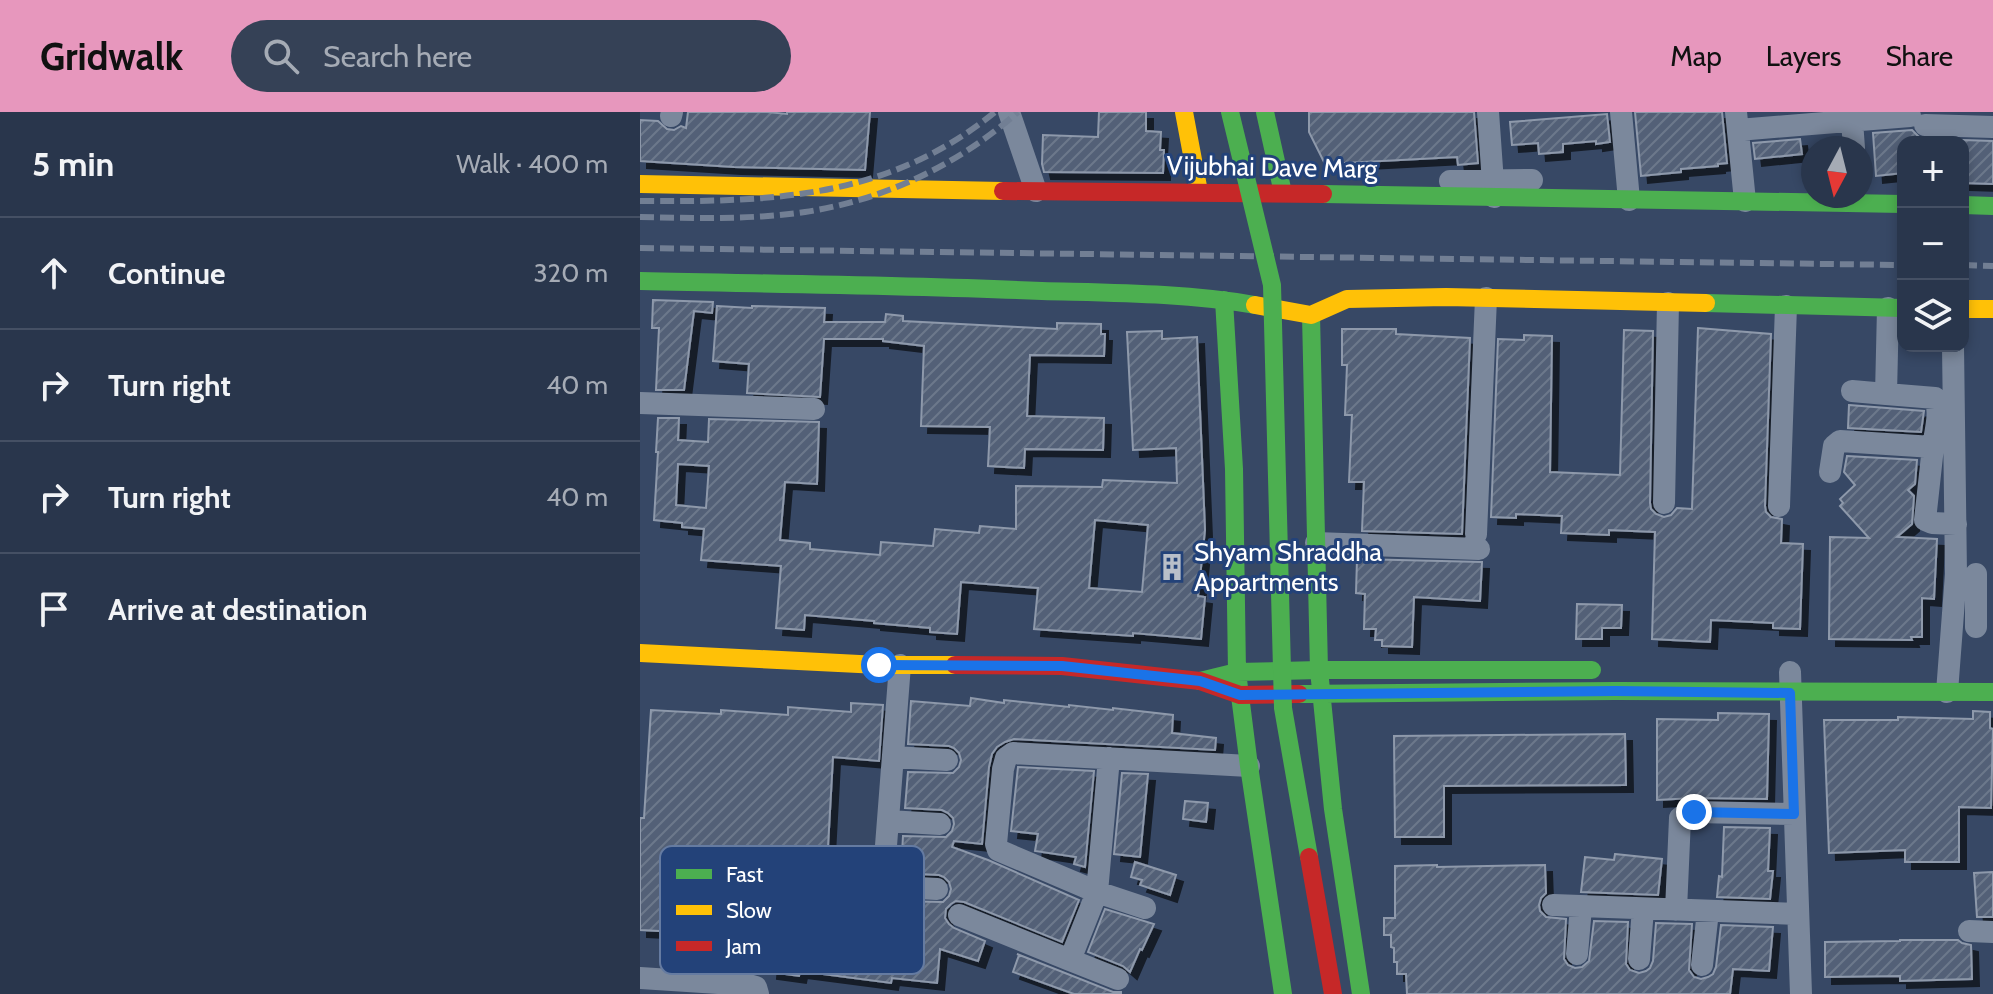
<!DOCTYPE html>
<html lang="en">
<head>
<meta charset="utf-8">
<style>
	:root { --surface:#29364c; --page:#354156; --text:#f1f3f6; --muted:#a5abb5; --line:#455064; --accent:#e797bd }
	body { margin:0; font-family:Cabin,sans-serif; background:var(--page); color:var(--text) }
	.controls { position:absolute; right:24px; top:24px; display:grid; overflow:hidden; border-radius:16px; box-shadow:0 4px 12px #0003 }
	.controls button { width:72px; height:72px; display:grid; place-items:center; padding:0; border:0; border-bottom:2px solid var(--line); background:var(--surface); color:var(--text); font:40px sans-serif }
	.compass { position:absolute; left:1161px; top:24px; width:72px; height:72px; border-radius:50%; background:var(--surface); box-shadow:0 4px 12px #0003; rotate:187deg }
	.stop { position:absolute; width:24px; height:24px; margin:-18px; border:6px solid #1a73e8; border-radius:50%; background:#fff }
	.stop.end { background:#1a73e8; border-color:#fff; box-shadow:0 2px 8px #0008 }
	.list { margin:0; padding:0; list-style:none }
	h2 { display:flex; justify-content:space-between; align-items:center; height:104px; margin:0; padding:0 32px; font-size:34px }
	h2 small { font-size:26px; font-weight:400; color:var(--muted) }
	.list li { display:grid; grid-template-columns:52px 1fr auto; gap:24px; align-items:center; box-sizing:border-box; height:112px; padding:0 32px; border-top:2px solid var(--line) }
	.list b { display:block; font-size:30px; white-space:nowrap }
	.list em { font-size:26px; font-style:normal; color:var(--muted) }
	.icon { flex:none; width:44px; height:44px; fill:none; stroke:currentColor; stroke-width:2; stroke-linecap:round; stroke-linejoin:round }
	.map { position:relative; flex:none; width:1353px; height:882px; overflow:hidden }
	header { display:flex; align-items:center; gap:48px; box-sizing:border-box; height:112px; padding:0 40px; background:var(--accent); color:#111 }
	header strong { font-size:38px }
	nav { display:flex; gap:44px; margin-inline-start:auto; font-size:28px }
	.search { width:560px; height:72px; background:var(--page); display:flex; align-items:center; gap:20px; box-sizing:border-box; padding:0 28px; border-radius:44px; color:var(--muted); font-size:30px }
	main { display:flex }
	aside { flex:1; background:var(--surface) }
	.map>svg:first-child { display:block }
	.building { fill:url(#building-hatch); stroke:#8e99ab; stroke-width:2; fill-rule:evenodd; filter:url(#shadow) }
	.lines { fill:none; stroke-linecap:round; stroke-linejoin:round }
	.street { stroke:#7b889c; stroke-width:22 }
	.fast { stroke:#4caf50; stroke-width:18 }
	.slow { stroke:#ffc107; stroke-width:18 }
	.jam { stroke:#c62828; stroke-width:18 }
	.rail { stroke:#727f94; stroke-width:6; stroke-dasharray:14 6; stroke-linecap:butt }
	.fast-bridge { stroke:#4caf50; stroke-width:18 }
	.jam-bridge { stroke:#c62828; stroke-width:18 }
	.route { stroke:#1a73e8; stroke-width:10 }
	.labels { text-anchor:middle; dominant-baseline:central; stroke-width:6; stroke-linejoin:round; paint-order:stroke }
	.street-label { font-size:26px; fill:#fff; stroke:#234279 }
	.poi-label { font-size:26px; fill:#fff; stroke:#234279; text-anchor:start }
	.key { fill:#234279; stroke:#657ba1; stroke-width:2 }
	.key-label { font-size:22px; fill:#fff }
</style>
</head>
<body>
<header>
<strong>Gridwalk</strong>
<div class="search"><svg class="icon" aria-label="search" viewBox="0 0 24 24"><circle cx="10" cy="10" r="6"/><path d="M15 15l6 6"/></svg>Search here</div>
<nav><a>Map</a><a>Layers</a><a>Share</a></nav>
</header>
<main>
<aside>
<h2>5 min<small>Walk · 400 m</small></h2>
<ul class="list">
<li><svg class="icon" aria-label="ahead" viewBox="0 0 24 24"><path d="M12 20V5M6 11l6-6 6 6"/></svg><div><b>Continue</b></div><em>320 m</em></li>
<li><svg class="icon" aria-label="right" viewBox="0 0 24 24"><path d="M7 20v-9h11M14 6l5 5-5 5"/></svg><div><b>Turn right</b></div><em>40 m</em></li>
<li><svg class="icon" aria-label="right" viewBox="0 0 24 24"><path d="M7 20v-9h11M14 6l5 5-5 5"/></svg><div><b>Turn right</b></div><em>40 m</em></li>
<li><svg class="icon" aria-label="arrive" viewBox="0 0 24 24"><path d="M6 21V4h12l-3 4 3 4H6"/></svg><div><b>Arrive at destination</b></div></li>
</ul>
</aside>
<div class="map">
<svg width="1353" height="882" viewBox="0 0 1353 882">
	<defs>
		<pattern id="building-hatch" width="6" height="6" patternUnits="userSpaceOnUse" patternTransform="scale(2)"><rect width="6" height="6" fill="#526077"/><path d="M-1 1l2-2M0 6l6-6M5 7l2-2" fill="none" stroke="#6c788b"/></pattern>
		<filter id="shadow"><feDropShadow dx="7" dy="7" stdDeviation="0" flood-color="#0009"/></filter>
	</defs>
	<rect width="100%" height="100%" fill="#374865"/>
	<path class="building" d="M48,0h79l20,2v-2h83l-5,58 -131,-3 -94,-6v-41l18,1 9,8 7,1 7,-4 5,2z
		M459,0h47v19l15,1 -1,18h4l-1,23 -119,-1 -2,-8 1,-29 55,2z
		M669,0h165l4,51 -20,2 -1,-8 -132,7 -16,-32z
		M995,0h87l5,51 -9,1v2l-37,3v3l-40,4z
		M967,2l3,28 -14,2v-3l-33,3v8l-24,2 -1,-11 -26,2 -2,-23z
		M1272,18l8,8v4h-17v31l-27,3 -3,-43z
		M1160,27l2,15 -47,5 -2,-16z
		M1323,28l30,1v43l-30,-1z
		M13,188l60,2 -1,11 -18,-2 -10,79h-28l3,-62h-7z
		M77,194l35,2v-2l73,2 -1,14h61l1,-8 17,2v5l154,8v-6l44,1v10h4l-1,22 -74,-1 -3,61 77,2 -1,32 -78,-1 -1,19 -36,-2 2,-39 -69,-1 3,-80 -41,-5v-2h-59l-4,58 -73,-4 2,-29 -36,-3z
		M1058,216l73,6 -6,172 1,6 5,5 11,2 -1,24 22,1 -3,85 -27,-1v-5l-62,-3 -1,22 -58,-3 3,-107 -46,-2v5l-48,-2 1,-17 -46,-2v4l-25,-1 7,-178 26,1v-5l28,1 -2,136 70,3 4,-145 29,1 -3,172 1,6 5,5 8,3 7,-2 6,-7 15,1z
		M702,217h54v5l74,4 -8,196 -100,-3 2,-49h-15l3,-67h-7l2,-50h-5z
		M522,219v8l35,-2 8,193 -7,66 7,1 -4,42 -68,-6v3l-99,-7 4,-41 -77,-6 -4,52 -27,-2v-4l-56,-5v-2l-69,-6 -1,15 -28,-2 5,-62 -80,-6 3,-31 -22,-2v-4l-28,-3 4,-68h-2l2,-34h21l-1,22 30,2 1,-23 110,3 -2,62 -32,-2 -5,58 30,3v6l70,6 1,-13 52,4 2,-17 44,4 1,-7 36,3v-43l86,1 1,-7 74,3 -1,-35 -43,2 -6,-118zM38,352l31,2 -3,42 -30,-3zM455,408l53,5 -6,67 -53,-4z
		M1209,293l75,6 -3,21 -73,-4z
		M1207,344l70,4 -2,24 -7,6 6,6 -2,28 -15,13 40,2 -3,60 -12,-1v39h-11l1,3 -83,-1 1,-102 39,1 -29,-32 3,-3 -3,-4 15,-14 -11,-13z
		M717,447l125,3 -2,39 -66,-4 -2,50 -30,-1v-6h-7l1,-11h-12l1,-35 -9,-1z
		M937,492l45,1 -1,23h-19v11h-26z
		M331,586l33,5v-3l65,7v-2l44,5v-2l60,7 -1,18 44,5 -1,12 -201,-11 -9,3 -8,5 -5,7 -3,13 -7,77 -28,-3 -2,6 36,13 91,40 -17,42 -98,-40 -8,-1 -5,3 -5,5 -1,9 4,6 5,4 31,13 -7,20 -38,-12 -3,34 -45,-5 -1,5 -91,-12 -1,5 -29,-4 2,-25 -73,-6v-8l-59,-3v-112h4l7,-108 70,4v-4l67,5v-8l63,5v-9l32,2 -4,56 -46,-4 -6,108 43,4 -4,55 -12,-1 -4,33 62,7 3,-33 -19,-2v-2l-2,-1 2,-24 47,1 6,-6 2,-7 -2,-7 -5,-5 -5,-2 -41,-2v-2h3l2,-35 43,1 6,-6 2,-7 -1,-6 -5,-5 -6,-3 -37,-2 3,-36 45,1 6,-6 2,-7 -2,-7 -5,-5 -5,-2 -41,-2 3,-43 59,5z
		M1333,599l17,1v16l3,1 -2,79 -32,-1v55h-54v-12l-76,3 -5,-133h74v-3l75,2z
		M1078,601l51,1 -2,85 -73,-1 -37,2v-81l61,1z
		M985,622l1,51 -182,1v51h-49l-1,-101z
		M378,655l76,4 -9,96 -11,-3 2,-7 -41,-6 3,-17 -27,-3z
		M482,661l26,1 -8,83 -26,-3z
		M545,689l23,2 -2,19 -23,-3z
		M1084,715l46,1 -2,43h5l-3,28 -53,-2 2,-21 3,1z
		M975,742l47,5 -4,36 -77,-3 4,-35 29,3z
		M495,750l41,13 -6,20 -30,-10 2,-5 -11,-3z
		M797,753v2l108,-2 1,28 -5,5 -2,7 1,6 6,6 20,2 -2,40 4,6 7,3 7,-1 7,-6 5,-40 34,1 -2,42 4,6 9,3 7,-2 4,-3 3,-7 3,-38 36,1 -3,46 5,7 7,2 7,-2 5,-3 3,-7 5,-42 52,2 -4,44 -36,-2 -3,25h-323l-1,-20h-9v-12h-3v-14l-3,-1v-12h-7v-17h11v-52z
		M1353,760v45h-16l-3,-44z
		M465,797l49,15 -12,26 -2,-1 -10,23 -7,-6 -35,-14z
		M1260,828h58l4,3 9,2 1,34 -72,2v-5l-75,1v-35l75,-1z
		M377,842l96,38h8v2h-47l-61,-22 6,-17z"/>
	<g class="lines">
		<path class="street" d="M369,0l27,79
			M848,0l6,85
			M981,0l8,88
			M1096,0l9,89
			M31,4l1,-4
			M1212,9l2,27
			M1285,13l68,2
			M1098,18l172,-14
			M810,69l82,-1
			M1248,196l-2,86 49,4c6,14 0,34 -2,49
			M1212,279l34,3
			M0,291l174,6
			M1190,360l4,-26 6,-5 93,6 -8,73 7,3 24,1
			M1024,391l4,-200
			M1139,394l7,-200
			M836,422l10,-236
			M676,431l163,6
			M1336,515v-53
			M1150,560l11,322
			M1307,580l9,-118 -3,-228
			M253,645l54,3
			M469,646l-12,134 -99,-42 -2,-6 7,-75 3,-11 7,-5 236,13
			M248,709l52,3
			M243,774l54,3
			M913,793l245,9
			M1036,798l4,-92 6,-4 8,-2 100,2
			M319,803l111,45 27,-68 48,16
			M240,811l20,-258
			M1329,819l24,1
			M937,842l4,-47
			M999,847l4,-50
			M430,848l48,19
			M1062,853l6,-54
			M0,866l109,7 7,2 2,7"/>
		<path class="fast" d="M625,0l18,81
			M683,82l580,10
			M1323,93l30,1
			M0,169c134,3 268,4 402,10 71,2 143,2 213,14
			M584,188l10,169 3,203 12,94 34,228
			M1066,191l197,5
			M671,203l8,355 14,139 28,185
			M560,569l37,-9 82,-2h273
			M659,582l316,-3 378,1"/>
		<path class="slow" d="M544,0l15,80
			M0,72l363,7
			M615,193l56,10 36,-16 99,-2 260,6
			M1323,197h30
			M0,541l239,12h76"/>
		<path class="jam" d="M363,79l320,3
			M315,553l107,1 138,15 40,14 59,-1"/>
		<path class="rail" d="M0,89c132,1 248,-2 355,-89
			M0,105c55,1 110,3 165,-5 79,-12 153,-47 213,-100
			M0,136l1263,17
			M1323,153l30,1"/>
		<path class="fast-bridge" d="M590,0l42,173 11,423 26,149"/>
		<path class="jam-bridge" d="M669,745l24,137"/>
	</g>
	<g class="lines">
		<path class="route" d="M239,553l183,1 138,15 40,14 375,-4 175,2 4,121 -100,-2"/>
	</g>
	<defs>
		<g id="building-bare" transform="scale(2.16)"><path d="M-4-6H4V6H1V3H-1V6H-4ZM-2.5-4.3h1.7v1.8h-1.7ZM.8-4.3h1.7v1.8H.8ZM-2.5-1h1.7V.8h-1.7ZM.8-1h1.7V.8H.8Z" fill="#b9bfc9" stroke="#234279" stroke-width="2.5" paint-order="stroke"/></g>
	</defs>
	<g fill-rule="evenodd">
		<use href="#building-bare" x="532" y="455"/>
	</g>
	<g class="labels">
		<g class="street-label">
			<text transform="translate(632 55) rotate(1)">Vijubhai Dave Marg</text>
		</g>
		<g class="poi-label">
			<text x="554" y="440">Shyam Shraddha<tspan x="554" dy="30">Appartments</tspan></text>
		</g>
	</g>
	<rect x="20" y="734" width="264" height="128" rx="12" class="key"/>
	<rect x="36" y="757" width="36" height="10" fill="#4caf50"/>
	<rect x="36" y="793" width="36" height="10" fill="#ffc107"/>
	<rect x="36" y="829" width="36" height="10" fill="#c62828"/>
	<g class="key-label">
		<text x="86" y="770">Fast</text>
		<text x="86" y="806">Slow</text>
		<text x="86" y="842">Jam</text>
	</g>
</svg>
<div class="controls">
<button>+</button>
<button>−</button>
<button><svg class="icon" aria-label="layers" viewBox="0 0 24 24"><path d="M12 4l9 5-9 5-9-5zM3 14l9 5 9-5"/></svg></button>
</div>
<svg class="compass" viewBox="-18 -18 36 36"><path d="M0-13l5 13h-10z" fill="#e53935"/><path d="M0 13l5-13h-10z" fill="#a5abb5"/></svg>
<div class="stop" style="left:239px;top:553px"></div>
<div class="stop end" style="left:1054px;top:700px"></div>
</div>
</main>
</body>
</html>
